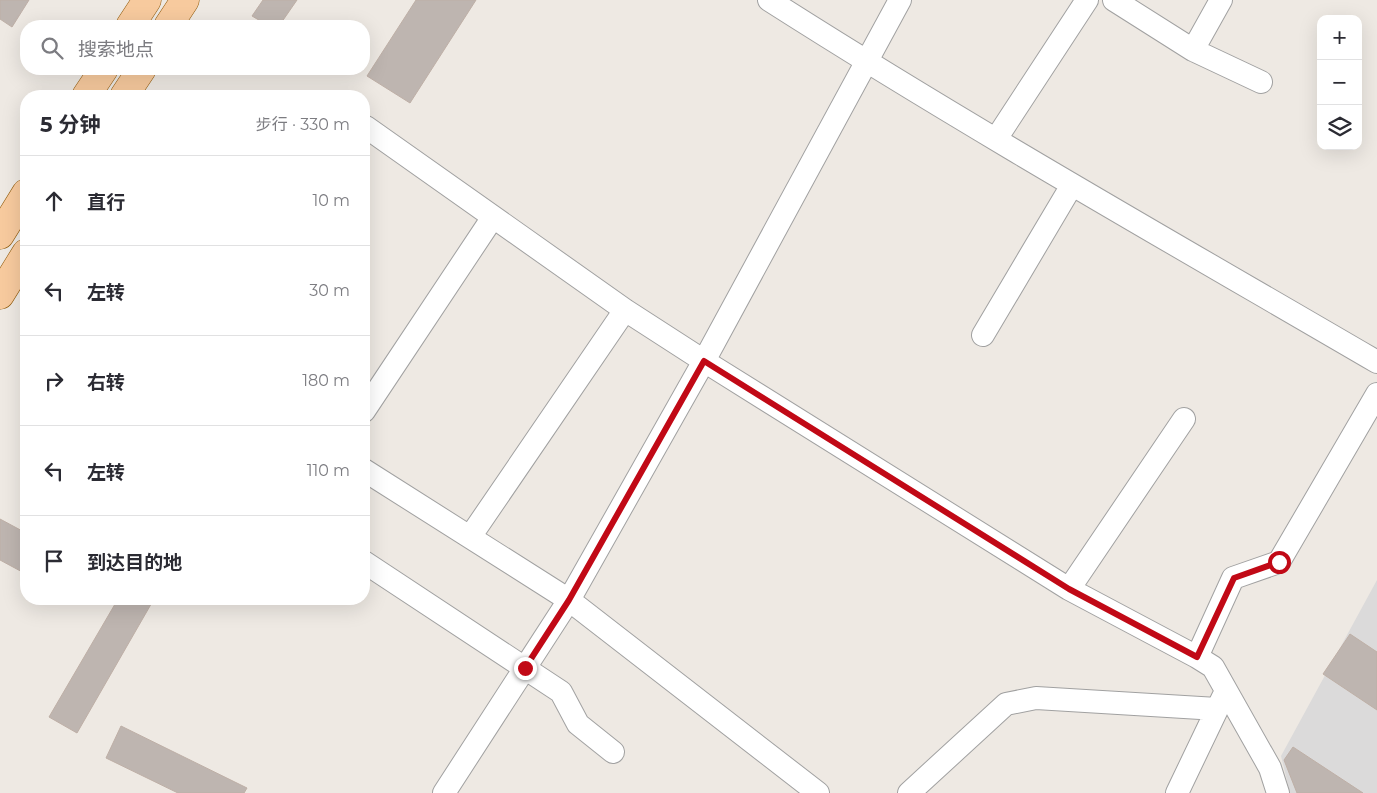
<!DOCTYPE html>
<html lang="zh">
<head>
<meta charset="utf-8">
<style>
	:root { --surface:#fff; --page:#f7f7f7; --text:#2b2b33; --muted:#7c7c81; --line:#e1e1e2 }
	body { margin:0; font-family:Montserrat,"Noto Sans SC",sans-serif; background:var(--page); color:var(--text) }
	.controls { position:absolute; right:15px; top:15px; display:grid; overflow:hidden; border-radius:10px; box-shadow:0 5px 20px #0002 }
	.controls button { width:45px; height:45px; display:grid; place-items:center; padding:0; border:0; border-bottom:1px solid var(--line); background:var(--surface); color:var(--text); font:25px sans-serif }
	.stop { position:absolute; width:15px; height:15px; margin:-11px; border:4px solid #c10916; border-radius:50%; background:#fff }
	.stop.end { background:#c10916; border-color:#fff; box-shadow:0 1px 5px #0008 }
	.list { margin:0; padding:0; list-style:none }
	h2 { display:flex; justify-content:space-between; align-items:center; height:65px; margin:0; padding:0 20px; font-size:21px }
	h2 small { font-size:16px; font-weight:400; color:var(--muted) }
	.list li { display:grid; grid-template-columns:32px 1fr auto; gap:15px; align-items:center; box-sizing:border-box; height:90px; padding:0 20px; border-top:1px solid var(--line) }
	.list b { display:block; font-size:19px; white-space:nowrap }
	.list em { font-size:16px; font-style:normal; color:var(--muted) }
	.icon { flex:none; width:28px; height:28px; fill:none; stroke:currentColor; stroke-width:2; stroke-linecap:round; stroke-linejoin:round }
	.map { position:relative; flex:none; width:1377px; height:793px; overflow:hidden }
	.search { position:absolute; background:var(--surface); box-shadow:0 5px 20px #0002; left:20px; top:20px; width:350px; height:55px; display:flex; align-items:center; gap:12px; box-sizing:border-box; padding:0 18px; border-radius:20px; color:var(--muted); font-size:19px }
	.panel { position:absolute; background:var(--surface); box-shadow:0 5px 20px #0002; left:20px; top:90px; width:350px; height:515px; border-radius:20px }
	.map>svg:first-child { display:block }
	.residential { fill:#dbdada }
	.building { fill:#beb5b0; stroke:#beafa6 }
	.lines { fill:none; stroke-linecap:round; stroke-linejoin:round }
	.minor-casing { stroke:#a1a1a1; stroke-width:24 }
	.major-casing { stroke:#8f5807; stroke-width:29 }
	.minor { stroke:#fff; stroke-width:22 }
	.major { stroke:#f7ca9e; stroke-width:28 }
	.route { stroke:#c10916; stroke-width:6 }
</style>
</head>
<body>
<div class="map">
<svg width="1377" height="793" viewBox="0 0 1377 793">
	<rect width="100%" height="100%" fill="#eee9e3"/>
	<path class="residential" d="M1377,580v213h-87l-9,-37z"/>
	<path class="building" d="M0,0h29l-17,27 -12,-8z
		M263,0h34l-18,26h-10l-17,-10z
		M416,0h60l-66,103 -43,-27z
		M0,519l26,14v41l-26,-14z
		M118,599h36l-77,134 -28,-16z
		M1350,634l27,18v58l-54,-36z
		M121,726l126,62 -3,5h-66l-72,-35z
		M1293,747l70,46h-66l-13,-33z"/>
	<g class="lines">
		<g class="minor-casing">
			<path id="minor" d="M769,0c199,127 404,243 608,362
				M1114,0l79,50 68,32
				M1193,50l28,-50
				M366,127l259,183 79,51 365,228 128,68 16,10 57,101 8,25
				M996,139l91,-139
				M983,335l89,-150
				M364,411l129,-194
				M364,470l205,130 249,193
				M470,537l155,-227
				M364,562l197,130 17,32 35,28
				M1069,589l115,-170
				M1197,657l36,-79 46,-16 98,-168
				M444,793l125,-193 135,-239 196,-361
				M909,793l97,-89 30,-6 181,11
				M1177,793l46,-96"/>
		</g>
		<g class="major-casing">
			<path id="major" d="M130,26l17,-26
				M168,26l17,-26
				M86,96l18,-27
				M124,96l18,-27
				M0,235l26,-42
				M0,295l26,-42"/>
		</g>
		<use href="#minor" class="minor"/>
		<use href="#major" class="major"/>
	</g>
	<g class="lines">
		<path class="route" d="M525,668l44,-68 135,-239 365,228 128,68 37,-79 45,-16"/>
	</g>
</svg>
<div class="controls">
<button>+</button>
<button>−</button>
<button><svg class="icon" aria-label="layers" viewBox="0 0 24 24"><path d="M12 4l9 5-9 5-9-5zM3 14l9 5 9-5"/></svg></button>
</div>
<div class="stop" style="left:1279px;top:562px"></div>
<div class="stop end" style="left:525px;top:668px"></div>
<div class="search"><svg class="icon" aria-label="search" viewBox="0 0 24 24"><circle cx="10" cy="10" r="6"/><path d="M15 15l6 6"/></svg>搜索地点</div>
<section class="panel">
<h2>5 分钟<small>步行 · 330 m</small></h2>
<ul class="list">
<li><svg class="icon" aria-label="ahead" viewBox="0 0 24 24"><path d="M12 20V5M6 11l6-6 6 6"/></svg><div><b>直行</b></div><em>10 m</em></li>
<li><svg class="icon" aria-label="left" viewBox="0 0 24 24"><path d="M17 20v-9H6M10 6l-5 5 5 5"/></svg><div><b>左转</b></div><em>30 m</em></li>
<li><svg class="icon" aria-label="right" viewBox="0 0 24 24"><path d="M7 20v-9h11M14 6l5 5-5 5"/></svg><div><b>右转</b></div><em>180 m</em></li>
<li><svg class="icon" aria-label="left" viewBox="0 0 24 24"><path d="M17 20v-9H6M10 6l-5 5 5 5"/></svg><div><b>左转</b></div><em>110 m</em></li>
<li><svg class="icon" aria-label="arrive" viewBox="0 0 24 24"><path d="M6 21V4h12l-3 4 3 4H6"/></svg><div><b>到达目的地</b></div></li>
</ul>
</section>
</div>
</body>
</html>
